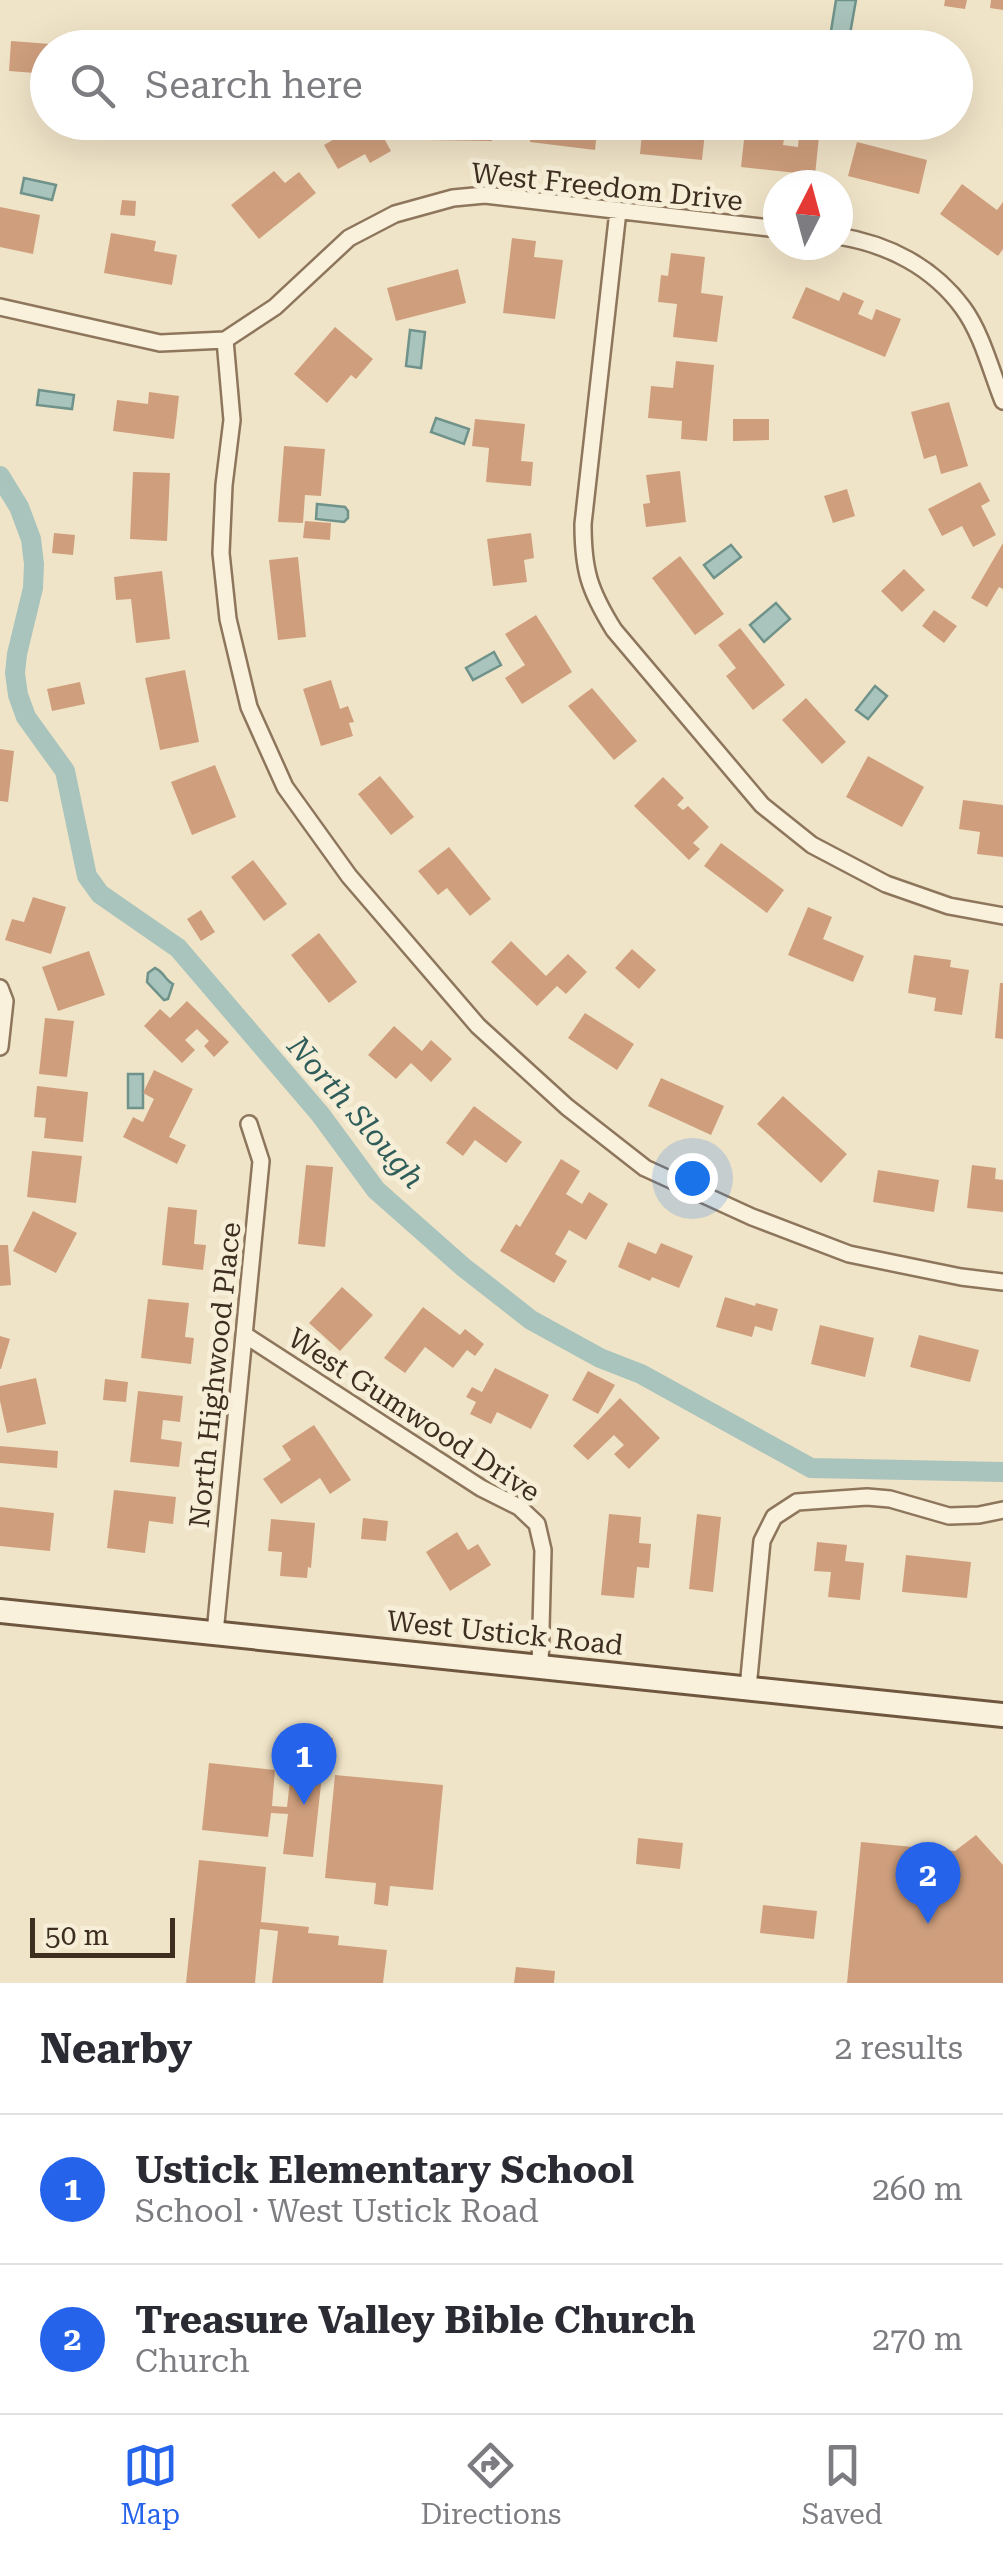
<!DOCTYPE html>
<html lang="en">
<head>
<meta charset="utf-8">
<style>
	:root { --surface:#fff; --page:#f7f7f7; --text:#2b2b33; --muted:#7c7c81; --line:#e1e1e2; --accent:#2563eb }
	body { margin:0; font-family:"Roboto Serif",serif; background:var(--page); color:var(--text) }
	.compass { position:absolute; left:763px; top:170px; width:90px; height:90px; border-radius:50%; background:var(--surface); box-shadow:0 10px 40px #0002; rotate:6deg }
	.scale { position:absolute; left:30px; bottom:25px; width:145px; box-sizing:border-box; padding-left:10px; border:5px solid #3d2e20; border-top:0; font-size:28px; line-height:35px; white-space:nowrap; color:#3d2e20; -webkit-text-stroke:8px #f7eed8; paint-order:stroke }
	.you { position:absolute; left:692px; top:1178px; width:35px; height:35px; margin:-25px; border:8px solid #fff; border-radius:50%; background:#1a73e8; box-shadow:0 0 0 15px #1a73e833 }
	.badge { display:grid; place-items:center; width:65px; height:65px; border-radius:50%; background:var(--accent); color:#fff; font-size:32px; font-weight:700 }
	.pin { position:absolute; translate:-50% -82px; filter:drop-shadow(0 2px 5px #0008) }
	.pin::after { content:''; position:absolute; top:52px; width:35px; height:30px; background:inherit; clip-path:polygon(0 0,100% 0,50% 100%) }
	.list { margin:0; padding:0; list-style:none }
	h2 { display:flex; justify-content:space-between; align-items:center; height:130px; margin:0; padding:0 40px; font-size:42px }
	h2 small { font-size:32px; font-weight:400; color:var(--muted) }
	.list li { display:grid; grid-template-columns:65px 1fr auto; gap:30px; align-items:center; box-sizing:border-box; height:150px; padding:0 40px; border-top:2px solid var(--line) }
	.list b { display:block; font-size:38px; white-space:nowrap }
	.list p { margin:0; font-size:32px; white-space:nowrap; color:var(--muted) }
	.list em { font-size:32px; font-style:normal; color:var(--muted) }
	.icon { flex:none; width:55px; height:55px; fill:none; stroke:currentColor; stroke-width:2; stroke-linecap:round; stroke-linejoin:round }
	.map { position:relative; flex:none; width:1003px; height:1983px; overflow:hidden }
	.search { position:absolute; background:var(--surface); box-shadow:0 10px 40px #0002; left:30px; right:30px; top:30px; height:110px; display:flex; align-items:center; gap:25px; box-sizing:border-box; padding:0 35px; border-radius:55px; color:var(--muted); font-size:38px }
	.sheet { height:430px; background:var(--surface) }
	nav { display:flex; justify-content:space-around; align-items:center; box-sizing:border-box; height:140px; border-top:2px solid var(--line); background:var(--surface); font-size:28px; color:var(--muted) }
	nav a { display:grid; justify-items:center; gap:5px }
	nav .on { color:var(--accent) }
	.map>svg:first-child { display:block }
	.water { fill:#a9c4bc; stroke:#6f938a; stroke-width:2.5 }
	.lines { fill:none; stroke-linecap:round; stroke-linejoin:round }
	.canal { stroke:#a9c4bc; stroke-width:20 }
	.building { fill:#cf9f7d }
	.street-casing { stroke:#8d765c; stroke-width:20 }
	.secondary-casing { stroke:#6f573f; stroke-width:28 }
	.street { stroke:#faf1dc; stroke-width:15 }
	.secondary { stroke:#faf1dc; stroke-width:22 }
	.labels { text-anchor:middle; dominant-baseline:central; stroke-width:10; stroke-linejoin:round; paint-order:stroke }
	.street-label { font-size:28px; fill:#3d2e20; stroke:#f7eed8 }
	.water-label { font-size:30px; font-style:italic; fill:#2f5d5a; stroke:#f7eed8 }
</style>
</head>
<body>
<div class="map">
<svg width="1003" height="1983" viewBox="0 0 1003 1983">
	<rect width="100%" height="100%" fill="#f0e4c8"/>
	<path class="water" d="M836,0h20l-6,34 -19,-3z
		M24,178l32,7 -4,15 -31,-7z
		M410,330l15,2 -4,36 -15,-2z
		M39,390l35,5 -2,14 -35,-4z
		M436,418l33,11 -5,15 -33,-12z
		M317,504l28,3 3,4v7l-4,4 -28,-3z
		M731,545l10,12 -27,21 -10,-13z
		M776,603l14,16 -26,23 -14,-17z
		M494,652l7,13 -28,15 -7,-12z
		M875,686l12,10 -19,23 -12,-9z
		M155,968c9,4 10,12 18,16l-5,15 -4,1 -17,-18 1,-9z
		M128,1074h15v34h-15z"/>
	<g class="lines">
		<path class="canal" d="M0,476l19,31 12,32 3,25 -1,24 -16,66 -2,19 3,22 8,22 39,54 22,105 13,18 78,54 142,166 56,76 86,76 69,54 69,38 41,16 170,94 192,4"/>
	</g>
	<path class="building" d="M945,0h22l-2,9 -21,-3z
		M991,0h12v10l-13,-2z
		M11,41l52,4v3h-15v26l-39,-3z
		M364,122h11l16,29 -21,12 -5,-9 -27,15 -14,-24z
		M426,122h66v19l-66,-1z
		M532,122h66l-3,28 -65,-8z
		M643,122l63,1 -4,37 -62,-6z
		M746,122h23l-1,8 17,2 -2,13 15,2 1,-12 20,2 -4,38 -74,-8z
		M857,142l70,18 -8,34 -71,-18z
		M274,171l11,12 14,-11 17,21 -57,46 -28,-34z
		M962,184l35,26 6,-8v47l-5,7 -58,-42z
		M122,200l14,1 -1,15 -15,-1z
		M0,207l40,8 -7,39 -33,-7z
		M111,233l45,8 -2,10 23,4 -5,30 -68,-12z
		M512,238l24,3 -2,16 29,3 -8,59 -52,-6z
		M671,253l34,4 -4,36 22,3 -6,46 -44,-5 4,-33 -19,-2 3,-27 7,1z
		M458,269l8,34 -70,18 -9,-33z
		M806,287l33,14 4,-9 21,9 -6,13 14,6 4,-11 25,10 -16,38 -93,-39z
		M335,327l38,32 -17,20 -5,-4 -24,28 -33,-29z
		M676,361l38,4 -7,76 -26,-2 1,-18 -34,-3 3,-32 22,2z
		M149,392l30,4 -5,43 -61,-8 4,-31 31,4z
		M949,402l19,64 -27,8 -5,-19 -12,4 -13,-47z
		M475,419l50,5 -4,37 12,1 -2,24 -45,-4 3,-34 -17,-2z
		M733,419h36v21l-36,1z
		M284,446l41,3 -4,47 -16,-1 -2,28 -25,-1z
		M680,471l6,51 -40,5 -3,-23 7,-1 -4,-28z
		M133,472l37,1 -3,68 -37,-2z
		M980,482l10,19 -9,5 15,29 -23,12 -11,-21 -20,10 -14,-27z
		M847,489l8,27 -22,7 -9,-27z
		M305,521l26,2 -1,17 -27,-2z
		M54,533l21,2 -2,20 -21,-2z
		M531,533l3,25 -10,2 3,22 -34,4 -6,-47z
		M1003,543v46l-4,-2 -12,20 -16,-9z
		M680,556l44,58 -29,21 -43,-57z
		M298,557l8,80 -28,3 -9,-80z
		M904,569l21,21 -23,22 -21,-21z
		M162,571l8,68 -34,4 -5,-44 -15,1 -2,-23z
		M934,610l23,16 -13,17 -22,-17z
		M536,615l36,57 -50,32 -17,-26 20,-13 -20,-31z
		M740,628l45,57 -32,25 -27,-34 10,-8 -18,-23z
		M185,670l14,72 -39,8 -15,-72z
		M331,680l9,29 8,-3 6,16 -5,1 4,13 -32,10 -18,-57z
		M80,682l5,22 -33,7 -5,-22z
		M592,688l45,53 -23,19 -46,-54z
		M806,698l40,44 -24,22 -40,-44z
		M0,749l14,2 -6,51 -8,-1z
		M868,756l56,31 -22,40 -56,-30z
		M215,765l21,52 -44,18 -21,-53z
		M380,776l34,41 -23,18 -33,-41z
		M663,777l21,21 -7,7 6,5 5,-4 21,21 -16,16 7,6 -11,11 -55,-54z
		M963,800l40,5v52l-26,-3 3,-22 -21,-3z
		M721,843l63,47 -17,23 -63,-47z
		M449,847l42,52 -21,17 -23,-28 -9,7 -20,-24z
		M253,860l34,44 -23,17 -33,-44z
		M33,897l33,10 -15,47 -46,-14 7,-21 12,3z
		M808,907l24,10 -9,22 41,17 -11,26 -65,-27z
		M201,910l14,22 -14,9 -14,-22z
		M319,933l38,49 -28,21 -38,-48z
		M511,941l35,35 22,-22 19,18 -21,22 -9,-8 -20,20 -46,-44z
		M632,949l24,21 -17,19 -24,-21z
		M89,951l16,44 -47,16 -16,-44z
		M914,955l37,5 -1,7 19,3 -7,45 -28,-4 2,-13 -28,-5z
		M1000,983h3v56l-8,-1z
		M187,1001l42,41 -15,15 -10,-11 5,-5 -12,-12 -12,11 10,10 -13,13 -38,-37 16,-17 10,9z
		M585,1013l49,31 -17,26 -49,-32z
		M45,1018l29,3 -7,56 -28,-3z
		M394,1026l28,25 9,-11 21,19 -21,23 -20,-19 -15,16 -28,-24z
		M154,1070l39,19 -24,48 17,8 -9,19 -54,-27 10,-20 10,5 11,-23 -11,-6z
		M661,1078l63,28 -13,29 -63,-29z
		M37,1086l51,6 -5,50 -39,-4 2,-20 -12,-1z
		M783,1096l64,58 -26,29 -64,-59z
		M474,1106l48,36 -16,21 -31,-23 -12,16 -17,-13z
		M32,1151l50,5 -6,47 -49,-6z
		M561,1159l19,12 -14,23 16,10 7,-12 19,12 -22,36 -17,-10 -14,24 12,7 -13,22 -54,-32 16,-27 4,3z
		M306,1165l27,2 -8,80 -27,-3z
		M972,1165l24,3 -1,11 8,1v32l-36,-4z
		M878,1170l61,10 -5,32 -61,-10z
		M168,1207l29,3 -3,34 12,1 -3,25 -41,-5z
		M33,1211l44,22 -21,40 -43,-22z
		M628,1242l28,12 5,-11 32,13 -14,32 -27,-11 -2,4 -32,-14z
		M0,1245h8l3,40 -11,1z
		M342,1287l31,28 -33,36 -31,-28z
		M725,1297l30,9 1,-3 22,6 -6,22 -17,-5 -3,11 -36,-10z
		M148,1299l41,4 -4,34 9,1 -3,26 -50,-6z
		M423,1307l37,28 5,-6 19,15 -9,12 -8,-6 -14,18 -28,-21 -20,26 -21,-15z
		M820,1325l54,13 -9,39 -54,-13z
		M919,1335l60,15 -9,32 -60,-15z
		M0,1336l10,3 -9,30h-1z
		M495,1368l54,27 -18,34 -34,-17 -6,12 -21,-10 6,-12 -10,-5 6,-10 10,5z
		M588,1371l27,14 -17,29 -26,-14z
		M36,1378l10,46 -39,9 -7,-32v-15z
		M105,1379l23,3 -2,20 -23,-2z
		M138,1391l45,5 -3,26 -17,-2 -2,19 21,3 -3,25 -49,-5z
		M620,1398l40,40 -31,31 -15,-15 10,-9 -10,-10 -26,25 -15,-14z
		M314,1425l37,55 -21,14 -10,-16 -39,26 -18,-25 28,-19 -9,-14z
		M0,1446l58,5 -1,17 -57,-5z
		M114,1490l62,7 -3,27 -24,-3 -4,32 -38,-5z
		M0,1507l54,6 -4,38 -50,-5z
		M609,1514l32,3 -2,26 12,1 -2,24 -12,-1 -3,31 -33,-3z
		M697,1514l24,3 -8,75 -24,-3z
		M363,1518l25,3 -2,20 -25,-2z
		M271,1519l44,4 -4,45 -3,-1 -1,11 -27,-2 2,-24 -14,-1z
		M457,1532l11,18 10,-6 13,21 -41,26 -24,-39z
		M817,1542l30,3 -2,16 19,2 -4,37 -32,-3 3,-25 -17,-1z
		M906,1555l65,7 -4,36 -65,-6z
		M285,1733l48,5 -2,20 -7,-1 -11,100 -30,-3 5,-40 -17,-1 -3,24 -66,-7 7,-67 66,7 -3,36 15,1 6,-52 -10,-1z
		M335,1775l108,10 -10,105 -43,-4 -2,20 -14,-2 2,-21 -51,-5z
		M976,1835l27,30v118h-156l14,-141 94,9z
		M638,1838l45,5 -3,26 -44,-5z
		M199,1860l67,7 -5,55 48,5 -1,6 31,3 -1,9 49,5 -4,33h-111l6,-52 -18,-2 -5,54h-69z
		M763,1905l54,6 -3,28 -54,-6z
		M516,1967l39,4 -1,12h-40z"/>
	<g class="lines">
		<g class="street-casing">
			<path id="street" d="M618,211l-35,313c0,46 6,66 31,106l148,175 50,40 74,39 63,22 54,10
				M838,236c50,8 95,31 125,72 19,26 28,63 40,93
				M0,307l160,36 65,-3 50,-33 74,-69 46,-24 58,-16 32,-3 293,34
				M225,340l7,80 -8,65 -3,68 7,66 21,88 36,80 64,89 129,150 89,81 78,61 107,49 97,37 112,23 42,5
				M0,988l5,13 -5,46
				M245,1335l236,153 38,19 18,17 6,26 -3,117
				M215,1633l46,-472 -12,-37
				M748,1688l14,-147 12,-24 23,-15 70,-5 23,2 59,17 30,-1 24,-5"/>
		</g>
		<g class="secondary-casing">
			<path id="secondary" d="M0,1611l1003,104"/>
		</g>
		<use href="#street" class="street"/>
		<use href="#secondary" class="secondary"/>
	</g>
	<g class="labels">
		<g class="street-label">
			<text transform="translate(607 187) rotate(6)">West Freedom Drive</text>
			<text transform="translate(215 1375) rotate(-84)">North Highwood Place</text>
			<text transform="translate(414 1415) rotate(33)">West Gumwood Drive</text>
			<text transform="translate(505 1633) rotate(6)">West Ustick Road</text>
		</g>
		<g class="water-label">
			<text transform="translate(356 1112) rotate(49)">North Slough</text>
		</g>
	</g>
</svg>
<svg class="compass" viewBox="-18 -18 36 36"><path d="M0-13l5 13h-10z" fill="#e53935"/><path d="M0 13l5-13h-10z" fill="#7c7c81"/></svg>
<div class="scale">50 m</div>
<div class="you"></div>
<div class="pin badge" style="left:304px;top:1805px">1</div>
<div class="pin badge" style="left:928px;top:1924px">2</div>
<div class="search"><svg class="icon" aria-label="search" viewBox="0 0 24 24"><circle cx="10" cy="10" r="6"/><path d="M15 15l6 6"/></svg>Search here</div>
</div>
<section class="sheet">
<h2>Nearby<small>2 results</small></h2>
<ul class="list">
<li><span class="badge">1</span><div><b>Ustick Elementary School</b><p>School · West Ustick Road</p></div><em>260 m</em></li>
<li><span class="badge">2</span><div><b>Treasure Valley Bible Church</b><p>Church</p></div><em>270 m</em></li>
</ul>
</section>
<nav>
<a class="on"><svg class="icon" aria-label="map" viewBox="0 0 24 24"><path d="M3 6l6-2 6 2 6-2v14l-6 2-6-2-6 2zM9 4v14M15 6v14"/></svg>Map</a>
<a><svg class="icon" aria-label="directions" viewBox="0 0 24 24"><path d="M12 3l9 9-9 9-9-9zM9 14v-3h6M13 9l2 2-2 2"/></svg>Directions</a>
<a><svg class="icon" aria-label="saved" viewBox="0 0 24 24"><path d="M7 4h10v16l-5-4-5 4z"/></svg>Saved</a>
</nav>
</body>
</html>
